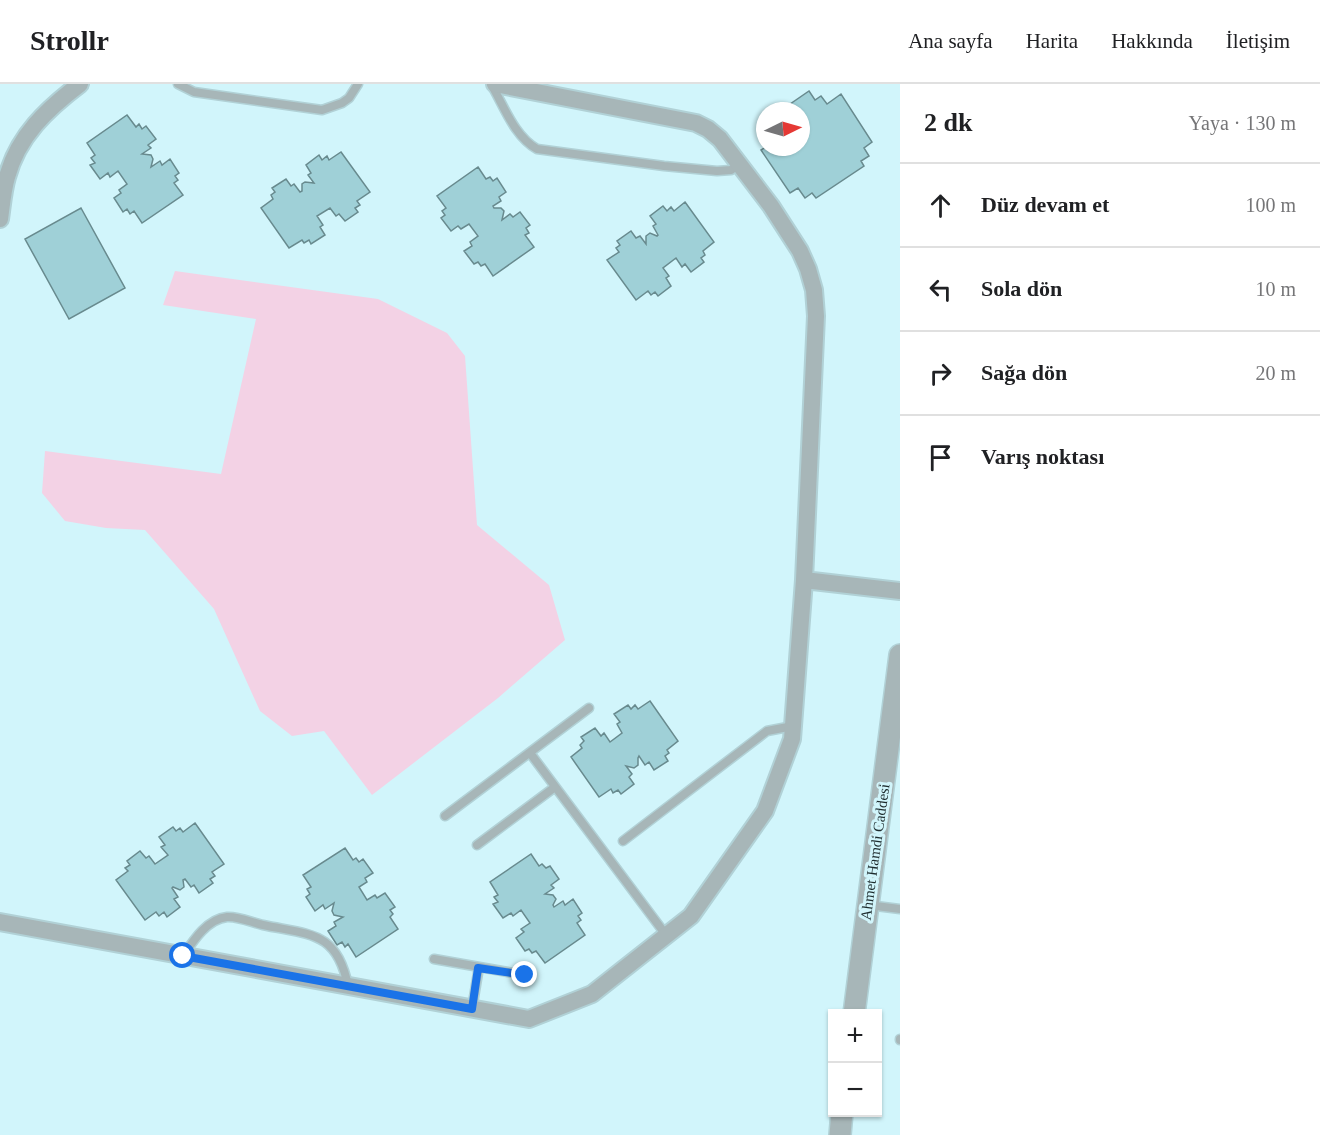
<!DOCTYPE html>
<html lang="tr">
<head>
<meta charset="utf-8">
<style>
	:root { --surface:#fff; --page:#f2f2f2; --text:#202124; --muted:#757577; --line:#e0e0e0 }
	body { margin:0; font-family:"Times New Roman",serif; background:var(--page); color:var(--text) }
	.controls { position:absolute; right:18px; bottom:18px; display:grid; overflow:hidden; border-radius:0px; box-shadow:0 2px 4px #0004 }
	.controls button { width:54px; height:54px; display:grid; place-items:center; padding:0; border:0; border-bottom:2px solid var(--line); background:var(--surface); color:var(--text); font:30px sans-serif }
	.compass { position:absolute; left:756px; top:18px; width:54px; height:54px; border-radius:50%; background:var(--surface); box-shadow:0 2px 4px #0004; rotate:85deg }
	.stop { position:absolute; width:18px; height:18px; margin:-14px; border:4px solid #1a73e8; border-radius:50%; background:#fff }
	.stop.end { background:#1a73e8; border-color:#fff; box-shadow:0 2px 6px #0008 }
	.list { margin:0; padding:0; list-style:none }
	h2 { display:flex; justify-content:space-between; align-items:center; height:78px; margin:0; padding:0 24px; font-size:26px }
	h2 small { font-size:20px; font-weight:400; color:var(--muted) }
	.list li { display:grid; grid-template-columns:39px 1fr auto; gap:18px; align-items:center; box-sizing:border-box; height:84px; padding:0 24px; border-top:2px solid var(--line) }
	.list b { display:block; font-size:22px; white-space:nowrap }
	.list em { font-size:20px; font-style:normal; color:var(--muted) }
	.icon { flex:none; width:33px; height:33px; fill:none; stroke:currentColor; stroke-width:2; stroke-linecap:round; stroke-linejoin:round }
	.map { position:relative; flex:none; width:900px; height:1051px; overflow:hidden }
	header { display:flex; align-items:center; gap:36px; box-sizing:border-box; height:84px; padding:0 30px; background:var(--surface); border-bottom:2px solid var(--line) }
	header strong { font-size:28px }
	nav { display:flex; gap:33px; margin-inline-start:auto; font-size:21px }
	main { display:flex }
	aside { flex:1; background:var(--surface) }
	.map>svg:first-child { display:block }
	.green { fill:#f3d2e5 }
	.building { fill:#9fd0d7; stroke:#688a8e; stroke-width:1.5 }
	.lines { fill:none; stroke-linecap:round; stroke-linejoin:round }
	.service-casing { stroke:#b1d1d6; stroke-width:11 }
	.minor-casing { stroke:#b1d1d6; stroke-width:20 }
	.tertiary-casing { stroke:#b1d1d6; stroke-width:24 }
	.service { stroke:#a7b6b8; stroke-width:8 }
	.minor { stroke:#a7b6b8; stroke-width:16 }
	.tertiary { stroke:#a7b6b8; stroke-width:21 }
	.route { stroke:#1a73e8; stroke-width:8 }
	.labels { text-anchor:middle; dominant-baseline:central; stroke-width:6; stroke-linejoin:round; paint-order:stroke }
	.street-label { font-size:15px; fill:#1d2b2d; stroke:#d1f5fb }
</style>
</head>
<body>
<header>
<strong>Strollr</strong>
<nav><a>Ana sayfa</a><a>Harita</a><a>Hakkında</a><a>İletişim</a></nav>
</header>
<main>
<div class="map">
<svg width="900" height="1051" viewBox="0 0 900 1051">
	<rect width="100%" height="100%" fill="#d1f5fb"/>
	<path class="green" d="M175,187l203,28 69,34 18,23 12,169 72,60 16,55 -67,58 -126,97 -48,-64 -32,5 -32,-25 -46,-102 -69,-79 -39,-2 -41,-7 -23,-28 3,-42 176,23 35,-155 -93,-14z"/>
	<path class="building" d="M809,7l6,9 6,-4 6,8 14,-10 31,48 -8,6 5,8 -8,5 3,5 -48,32 -4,-5 -7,5 -7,-10 -8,5 -29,-43 5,-3h35v-36h-21z
		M127,31l9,12 3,-3 3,5 4,-3 10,13 -8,6 3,3 -9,6 9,1 2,4 -2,8 9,-6 2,4 8,-6 9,14 -4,3 3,4 -4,3 9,12 -41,28 -8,-12 -4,3 -3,-5 -4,3 -9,-14 7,-5 -2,-3 8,-6 -9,-13 -8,6 -2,-4 -8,6 -10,-14 5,-2 -4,-5 4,-3 -8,-12z
		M341,68l29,40 -13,9 3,4 -5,3 3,4 -13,9 -6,-7 -3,2 -6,-8 -13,8 6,9 -3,2 5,8 -14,9 -2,-4 -5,3 -2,-3 -13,8 -28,-40 12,-9 -2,-4 4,-3 -3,-4 14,-9 5,7 3,-2 6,8 2,-1v-7l3,-2 9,1 -6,-8 3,-2 -5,-8 13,-10 3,5 5,-4 2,4z
		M478,83l8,12 4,-2 3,4 4,-3 9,14 -7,5 2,4 -8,5 1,2h7l3,3 -2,9 8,-6 3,3 7,-5 10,13 -4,3 3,5 -4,2 9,12 -41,29 -8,-12 -4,2 -3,-4 -4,2 -10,-13 8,-5 -2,-4 8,-6 -9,-12 -8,5 -3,-3 -7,5 -10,-13 4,-3 -3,-4 4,-3 -9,-12z
		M685,118l29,40 -11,9 2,4 -4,3 3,4 -13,10 -6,-8 -3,3 -6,-9 -13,10 6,8 -3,2 5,8 -13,10 -3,-4 -4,3 -3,-4 -12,9 -29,-40 12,-8 -3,-4 4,-3 -3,-4 14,-10 5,7 4,-2 6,8v-8l4,-3 7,3 1,-1 -5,-9 3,-2 -6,-8 13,-10 4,5 4,-4 3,4z
		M81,124l44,80 -56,31 -44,-80z
		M650,617l28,40 -11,9 2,3 -4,3 3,5 -14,9 -5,-8 -4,3 -6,-9 -1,2v7l-4,3 -8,-2 6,8 -3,3 5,7 -13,10 -3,-4 -5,3 -2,-4 -12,8 -28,-40 11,-9 -2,-3 4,-4 -3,-4 14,-9 6,8 3,-3 6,9 12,-9 -5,-9 3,-2 -6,-8 14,-9 3,4 4,-4 3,4z
		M195,739l29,41 -12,8 3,4 -5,3 3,4 -14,10 -5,-8 -3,2 -6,-8 -2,1 1,7 -4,3 -7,-3 -1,1 6,9 -4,2 6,8 -13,10 -3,-5 -5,4 -3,-4 -11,8 -29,-40 12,-9 -3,-3 5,-3 -3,-4 13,-10 6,7 3,-2 6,8 13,-9 -7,-8 4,-2 -6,-8 14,-10 3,4 4,-3 3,4z
		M345,764l8,12 3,-2 3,4 4,-3 10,14 -8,5 2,4 -8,5 8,13 8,-5 2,3 8,-5 10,14 -5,3 3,4 -3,3 8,12 -42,28 -8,-13 -3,3 -3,-5 -5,3 -9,-14 8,-5 -2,-4 9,-5 -9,-2 -2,-4 2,-8 -9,6 -2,-4 -8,6 -9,-14 4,-3 -3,-5 4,-2 -8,-12z
		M531,770l8,12 3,-2 4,4 4,-2 9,13 -8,6 3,3 -9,6 8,1 3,4 -3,6 1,2 9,-6 2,4 8,-6 9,14 -4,3 3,4 -4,3 8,12 -40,28 -9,-12 -4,2 -3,-4 -4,2 -9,-13 8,-6 -3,-3 9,-6 -9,-13 -8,6 -2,-3 -8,5 -10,-14 5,-2 -4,-5 4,-2 -8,-13z"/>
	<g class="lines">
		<g class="service-casing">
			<path id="service" d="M178,0l16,8 128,18 20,-7 7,-5 9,-14
				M491,0c13,22 23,52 46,65l127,17 53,5 14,-1 8,-6
				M530,669l136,182
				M445,732l144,-108
				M623,757l144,-110 26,-5
				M477,761l78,-58
				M868,821l32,4
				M183,872c10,-15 24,-37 44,-39 11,-1 26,6 36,8 47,10 74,6 85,61
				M434,875l91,16
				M472,925l7,-42
				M900,955v1"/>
		</g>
		<g class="minor-casing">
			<path id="minor" d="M0,135c2,-14 3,-28 7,-42 11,-41 40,-68 73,-93
				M804,496l96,11
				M0,838l529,97 63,-25 99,-78 74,-105 27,-72 12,-159 12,-264 -2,-26 -6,-21 -8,-18 -29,-45 -51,-67 -12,-10 -12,-6 -201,-39"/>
		</g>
		<g class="tertiary-casing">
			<path id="tertiary" d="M854,930l46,-359
				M840,1051l2,-23"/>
		</g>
		<use href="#service" class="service"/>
		<use href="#minor" class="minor"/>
		<use href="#tertiary" class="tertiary"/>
	</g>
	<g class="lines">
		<path class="route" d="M183,872l289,53 6,-41 47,7"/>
	</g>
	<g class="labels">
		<g class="street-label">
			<text transform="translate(875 768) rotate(-82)">Ahmet Hamdi Caddesi</text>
		</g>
	</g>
</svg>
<div class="controls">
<button>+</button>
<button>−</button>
</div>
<svg class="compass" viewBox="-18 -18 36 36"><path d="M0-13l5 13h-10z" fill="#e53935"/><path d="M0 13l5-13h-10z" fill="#757577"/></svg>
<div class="stop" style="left:183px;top:872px"></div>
<div class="stop end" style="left:525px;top:891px"></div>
</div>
<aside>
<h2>2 dk<small>Yaya · 130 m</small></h2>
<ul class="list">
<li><svg class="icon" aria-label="ahead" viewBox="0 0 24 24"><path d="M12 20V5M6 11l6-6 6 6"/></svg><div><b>Düz devam et</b></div><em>100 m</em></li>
<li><svg class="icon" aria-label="left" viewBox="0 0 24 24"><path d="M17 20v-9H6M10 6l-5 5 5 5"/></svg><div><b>Sola dön</b></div><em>10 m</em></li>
<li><svg class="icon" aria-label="right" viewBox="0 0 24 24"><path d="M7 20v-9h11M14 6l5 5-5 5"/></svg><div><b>Sağa dön</b></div><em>20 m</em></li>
<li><svg class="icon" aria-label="arrive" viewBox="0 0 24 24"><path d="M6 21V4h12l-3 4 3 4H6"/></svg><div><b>Varış noktası</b></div></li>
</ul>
</aside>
</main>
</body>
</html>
